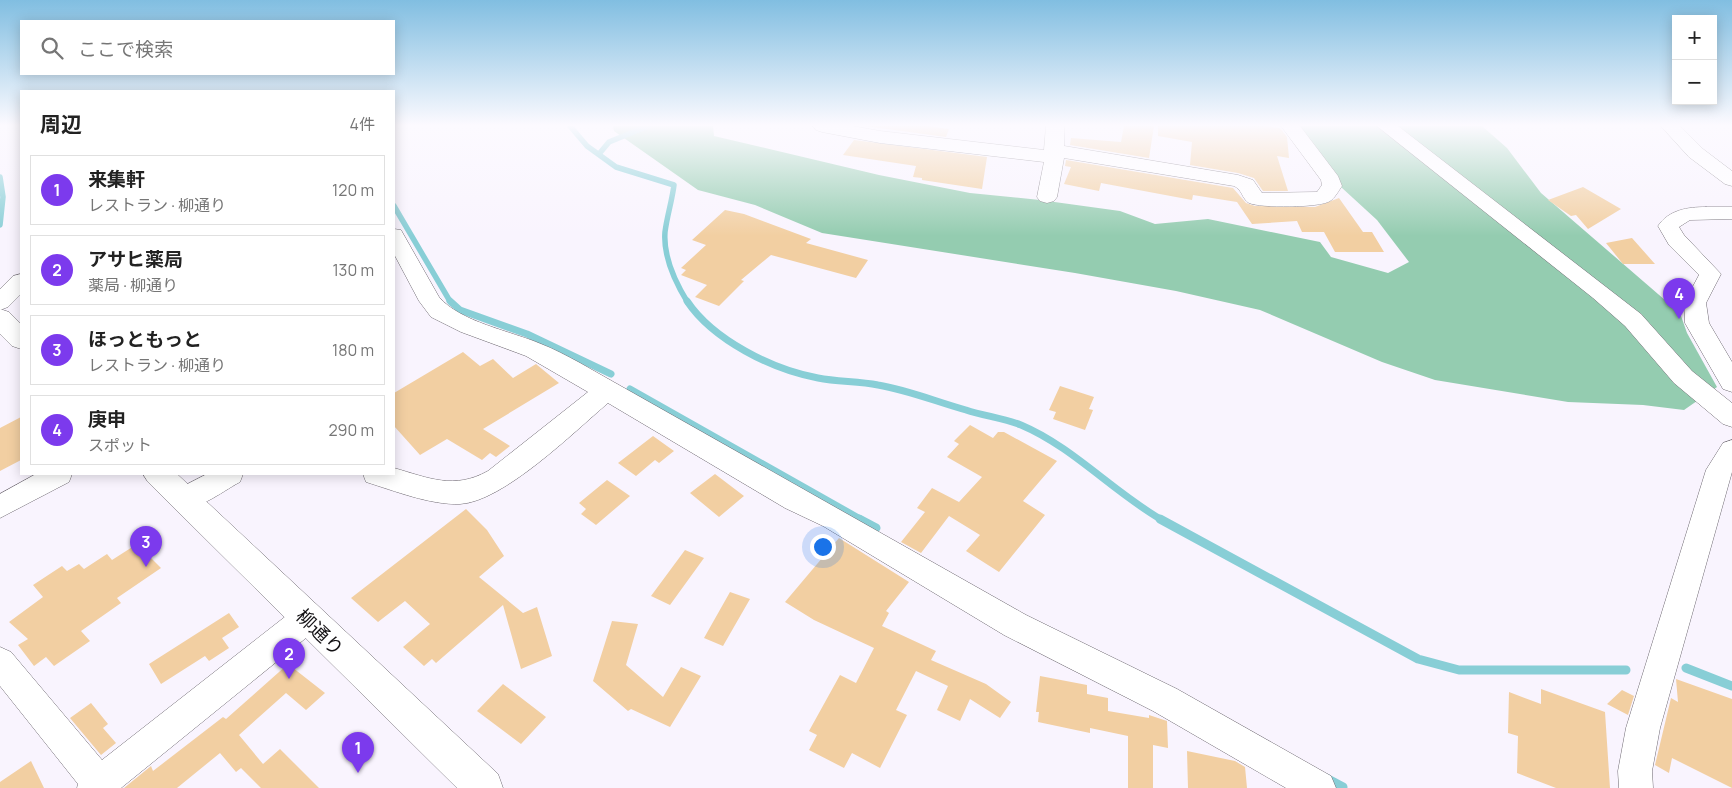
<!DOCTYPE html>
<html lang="ja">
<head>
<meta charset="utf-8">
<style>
	:root { --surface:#fff; --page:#f2f2f2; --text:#222; --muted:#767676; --line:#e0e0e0; --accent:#7c3aed }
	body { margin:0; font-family:Manrope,"Noto Sans JP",sans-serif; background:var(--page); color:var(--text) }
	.controls { position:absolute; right:15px; top:15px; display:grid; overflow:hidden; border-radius:0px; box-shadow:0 2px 12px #0003 }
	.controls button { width:45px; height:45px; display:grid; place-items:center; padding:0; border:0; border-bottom:1px solid var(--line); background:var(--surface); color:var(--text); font:25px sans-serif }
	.you { position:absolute; left:822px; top:546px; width:18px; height:18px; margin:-12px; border:4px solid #fff; border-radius:50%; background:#1a73e8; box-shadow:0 0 0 8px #1a73e833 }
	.badge { display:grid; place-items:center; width:32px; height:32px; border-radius:50%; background:var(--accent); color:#fff; font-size:16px; font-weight:700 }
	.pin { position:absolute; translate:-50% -41px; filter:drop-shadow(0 1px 2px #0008) }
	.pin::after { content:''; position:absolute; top:26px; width:18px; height:15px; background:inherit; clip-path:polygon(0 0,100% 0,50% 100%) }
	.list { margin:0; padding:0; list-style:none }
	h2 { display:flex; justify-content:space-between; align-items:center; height:65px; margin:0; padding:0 20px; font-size:21px }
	h2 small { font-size:16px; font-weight:400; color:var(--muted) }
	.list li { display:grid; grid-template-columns:32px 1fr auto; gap:15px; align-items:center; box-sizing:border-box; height:70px; margin:0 10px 10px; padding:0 10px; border:1px solid var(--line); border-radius:0px }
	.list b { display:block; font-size:19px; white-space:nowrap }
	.list p { margin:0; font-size:16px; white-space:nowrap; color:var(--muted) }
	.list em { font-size:16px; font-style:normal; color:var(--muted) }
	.icon { flex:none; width:28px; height:28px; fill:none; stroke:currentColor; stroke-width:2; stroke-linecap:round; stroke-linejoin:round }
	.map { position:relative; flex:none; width:1732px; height:788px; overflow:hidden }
	.search { position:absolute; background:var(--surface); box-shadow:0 2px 12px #0003; left:20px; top:20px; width:375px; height:55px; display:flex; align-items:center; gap:12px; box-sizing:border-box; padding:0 18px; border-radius:0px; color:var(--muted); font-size:19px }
	.panel { position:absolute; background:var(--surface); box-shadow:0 2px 12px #0003; left:20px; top:90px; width:375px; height:385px; border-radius:0px }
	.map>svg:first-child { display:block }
	.forest { fill:#94ccb0 }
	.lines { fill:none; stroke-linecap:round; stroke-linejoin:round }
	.stream-far2 { stroke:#88ced6; stroke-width:5.5 }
	.stream-far1 { stroke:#88ced6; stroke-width:7 }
	.stream { stroke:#88ced6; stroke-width:9 }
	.building { fill:#f2cfa2 }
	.street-casing { stroke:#6f6a72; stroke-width:1 }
	.secondary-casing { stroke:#6f6a72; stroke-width:1 }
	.street { fill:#fff; fill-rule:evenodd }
	.secondary { fill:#fff; fill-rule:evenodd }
	.labels { text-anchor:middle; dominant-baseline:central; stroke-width:4; stroke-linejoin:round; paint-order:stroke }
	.near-street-label { font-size:19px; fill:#131114; stroke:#fff }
</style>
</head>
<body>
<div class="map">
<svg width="1732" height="788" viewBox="0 0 1732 788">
	<rect width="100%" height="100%" fill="#f9f4fe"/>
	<path class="forest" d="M613,126h100l1,10 165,39 91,18 70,7 80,11 35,13 53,-5 112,23 11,15 57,16 21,-11 -32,-42 -36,-33 -44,-61h185l25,22 34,45 139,120 7,20 30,54 -33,23 -41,-5 -75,-3 -133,-22 -53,-18 -122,-52 -84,-19 -101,-18 -253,-40 -67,-28 -57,-15 -84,-59z"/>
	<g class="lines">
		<path class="stream-far2" d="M570,126l17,20 29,21 58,18c-2,16 -7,31 -9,47 -2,25 10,50 23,71
			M599,154l10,-12 39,-16
			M0,177l3,20 -3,28
			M394,206l57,97"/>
		<path class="stream-far1" d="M450,301l10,9 67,24 84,40
			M687,301c26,39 86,69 131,77 20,4 40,3 60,7 30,5 59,17 88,25 18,6 37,8 55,15 52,22 92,67 141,95
			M630,389l232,131"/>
		<path class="stream" d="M859,519l17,9
			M1160,519l258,140 41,11h167
			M1686,668l46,18
			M1326,778l17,9"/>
	</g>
	<path class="building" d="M865,126h62l22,3 -3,8z
		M1124,126h30l-5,32 -79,-13 1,-7 50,4z
		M1158,126h104l18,2 7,9 2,21 -12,-2 11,35h-25l-9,-13 -16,-5 -48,-8 2,-23 -34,-6z
		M854,140l133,17 -5,32 -60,-9v-2l-9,-1 3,-11 -73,-11z
		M1066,160l167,28 13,15 9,3 60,1 24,-9 24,34h9l12,20h-49l-11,-20h-22l-5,-11 -45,3 -15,-22 -44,-7 -1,5 -91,-17 -2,8 -35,-7 7,-17 -6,-1z
		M1583,187l38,22 -33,20 -12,-14 -5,1 -23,-16z
		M725,210l19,4 67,25 -5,4 62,17 -12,18 -85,-23 -30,25 3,1 -25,25 -24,-9 12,-12 -26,-10 5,-5 -5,-2 25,-23 -14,-5z
		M1632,238l23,26h-32l-17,-21z
		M463,352l17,14 13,-7 20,19 23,-14 23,19 -76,46 27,17 -14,11 -6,-4 -8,7 -35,-21 -27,16 -26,-29v-33z
		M1060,386l34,11 -5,12 4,1 -8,20 -32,-11 3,-7 -7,-2z
		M21,417v43l-21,11v-43z
		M970,425l23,13 5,-6h6l53,29 -34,40 22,14 -46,57 -33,-21 14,-16 -31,-19 -28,37 -20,-11 24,-30 -8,-4 15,-20 27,14 23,-25 -35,-20 12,-13 -5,-3z
		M653,436l21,15 -15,12 -4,-3 -19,16 -18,-13z
		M715,474l29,22 -25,21 -29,-24z
		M607,480l23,16 -34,29 -15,-11 5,-5 -7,-6z
		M466,509l21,21 17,26 -25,21 44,36 14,-6 15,49 -31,13 -18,-64 -67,58 -4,-4 -8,7 -21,-19 27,-23 -25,-23 -27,21 -27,-24z
		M839,538l70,44 -23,29 3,2 -7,13 54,25 -5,9 55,24 25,18 -11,16 -30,-19 -10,22 -23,-11 11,-24 -32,-15 -20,39 11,5 -27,53 -28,-15 -8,15 -35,-18 8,-15 -8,-4 31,-56 16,8 18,-35 -60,-28 -29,-18z
		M137,544l24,24 -44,30 4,5 -40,28 9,10 -36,25 -8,-9 -12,9 -16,-21 10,-6 -19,-17 34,-25 -10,-12 29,-19 5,5 12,-7 5,5 23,-15 5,6z
		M685,550l19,8 -34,47 -19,-9z
		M730,592l20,7 -27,47 -19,-8z
		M229,613l10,14 -17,11 7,10 -20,13 -4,-5 -44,28 -12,-20z
		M612,621l26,3 -12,41 37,32 18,-30 20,9 -31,51 -39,-18 -3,2 -35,-30z
		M288,664l37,29 -19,17 -20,-17 -47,42 24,29 17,-15 39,39h-58l-20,-20 -5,4 -16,-19 -43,35h-53l27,-22 2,5 70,-54 3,2z
		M1040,676l47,9v9l21,4v13l41,7v-3l18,6 1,27 -15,-3v43h-25v-52l-38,-8v5l-52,-11 1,-10h-3z
		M1676,679l56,20v89l-60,-30 -3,15 -14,-8 16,-67 7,4z
		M503,684l43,33 -25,27 -44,-33z
		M1541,689l64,23 5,76h-54l-39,-15 1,-37 -10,-3 1,-41 32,12z
		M1622,690l12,6 -6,19 -21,-11z
		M91,703l17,21 -5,4 13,15 -15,12 -31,-37z
		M1187,751l48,10 10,6 2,21h-59z
		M31,761l13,27h-44v-6z"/>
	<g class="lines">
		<g class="street-casing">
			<path id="street" d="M813,126h39l28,5 164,19 2,-24h18v20l174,29 15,5 9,13 55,-1 5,-7 -1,-5 -40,-54h19l38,50 4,10c-3,4 -7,12 -12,15 -10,7 -70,7 -81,2 -7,-4 -7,-14 -15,-17l-170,-28 -7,39 -3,4 -7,2 -7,-2 -3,-4 7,-35 -164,-19 -58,-11 -6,-2z
				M1377,126h21l243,188 51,57 40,32v24l-9,-3 -49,-41 -49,-57 -32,-28z
				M1661,126h19l23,23 29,22v15l-7,-2 -36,-27z
				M1706,207h26v12l-42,1 -11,7 5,8 37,39 -15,29 3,20 23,39v30l-9,-3 -38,-66 -1,-20 15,-28 -30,-30 -11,-19c11,-16 29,-19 48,-19z
				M394,229l7,1 38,67c21,25 72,34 102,47 13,5 26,12 39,19l446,252 151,74 154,87 5,12h-50l-133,-77 -149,-76 -181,-109 -38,-18 -177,-105c-34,29 -105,99 -148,101 -30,1 -65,-13 -94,-22l-3,-8h31v-6c35,10 60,22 94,3l100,-79 -62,-36 -65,-24 -30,-15 -12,-16 -25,-47z
				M21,274v20l-13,13 -8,3v-21l13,-13z
				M1732,440v32l-72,256 -8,43 1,17h-34l-1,-17 8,-43 80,-258 17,-27z
				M36,474h36l-3,8 -69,36v-24z
				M207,474h36l-3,8c-19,10 -45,32 -66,25l-4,-8 4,-8z
				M306,605l11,4 4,10 -4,10 -196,159h-44l1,-4 -78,-98v-39l11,5 91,108 193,-151z"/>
		</g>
		<g class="secondary-casing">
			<path id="secondary" d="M0,309l9,3 12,12v25l-9,-3 -12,-12z
				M143,474h34l321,300 5,14h-46l-309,-306z"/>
		</g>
		<use href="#street" class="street"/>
		<use href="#secondary" class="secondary"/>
	</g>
	<linearGradient id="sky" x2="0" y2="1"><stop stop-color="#81bee1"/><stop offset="0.53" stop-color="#fcfaff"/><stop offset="1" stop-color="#fcfaff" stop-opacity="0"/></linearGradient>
	<rect width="1732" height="236" fill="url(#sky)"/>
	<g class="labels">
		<g class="near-street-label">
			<text transform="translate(320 632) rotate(44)">柳通り</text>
		</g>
	</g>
</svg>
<div class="controls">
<button>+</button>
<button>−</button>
</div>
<div class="you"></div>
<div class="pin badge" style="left:358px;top:773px">1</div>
<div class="pin badge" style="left:289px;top:679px">2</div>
<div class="pin badge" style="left:146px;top:567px">3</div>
<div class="pin badge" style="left:1679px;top:319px">4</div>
<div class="search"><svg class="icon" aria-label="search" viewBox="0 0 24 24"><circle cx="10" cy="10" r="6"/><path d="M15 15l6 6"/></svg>ここで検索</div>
<section class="panel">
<h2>周辺<small>4件</small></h2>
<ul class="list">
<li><span class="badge">1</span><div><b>来集軒</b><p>レストラン · 柳通り</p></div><em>120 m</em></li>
<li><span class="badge">2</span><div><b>アサヒ薬局</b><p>薬局 · 柳通り</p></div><em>130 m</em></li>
<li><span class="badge">3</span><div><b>ほっともっと</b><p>レストラン · 柳通り</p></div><em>180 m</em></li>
<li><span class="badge">4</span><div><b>庚申</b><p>スポット</p></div><em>290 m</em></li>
</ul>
</section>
</div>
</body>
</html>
